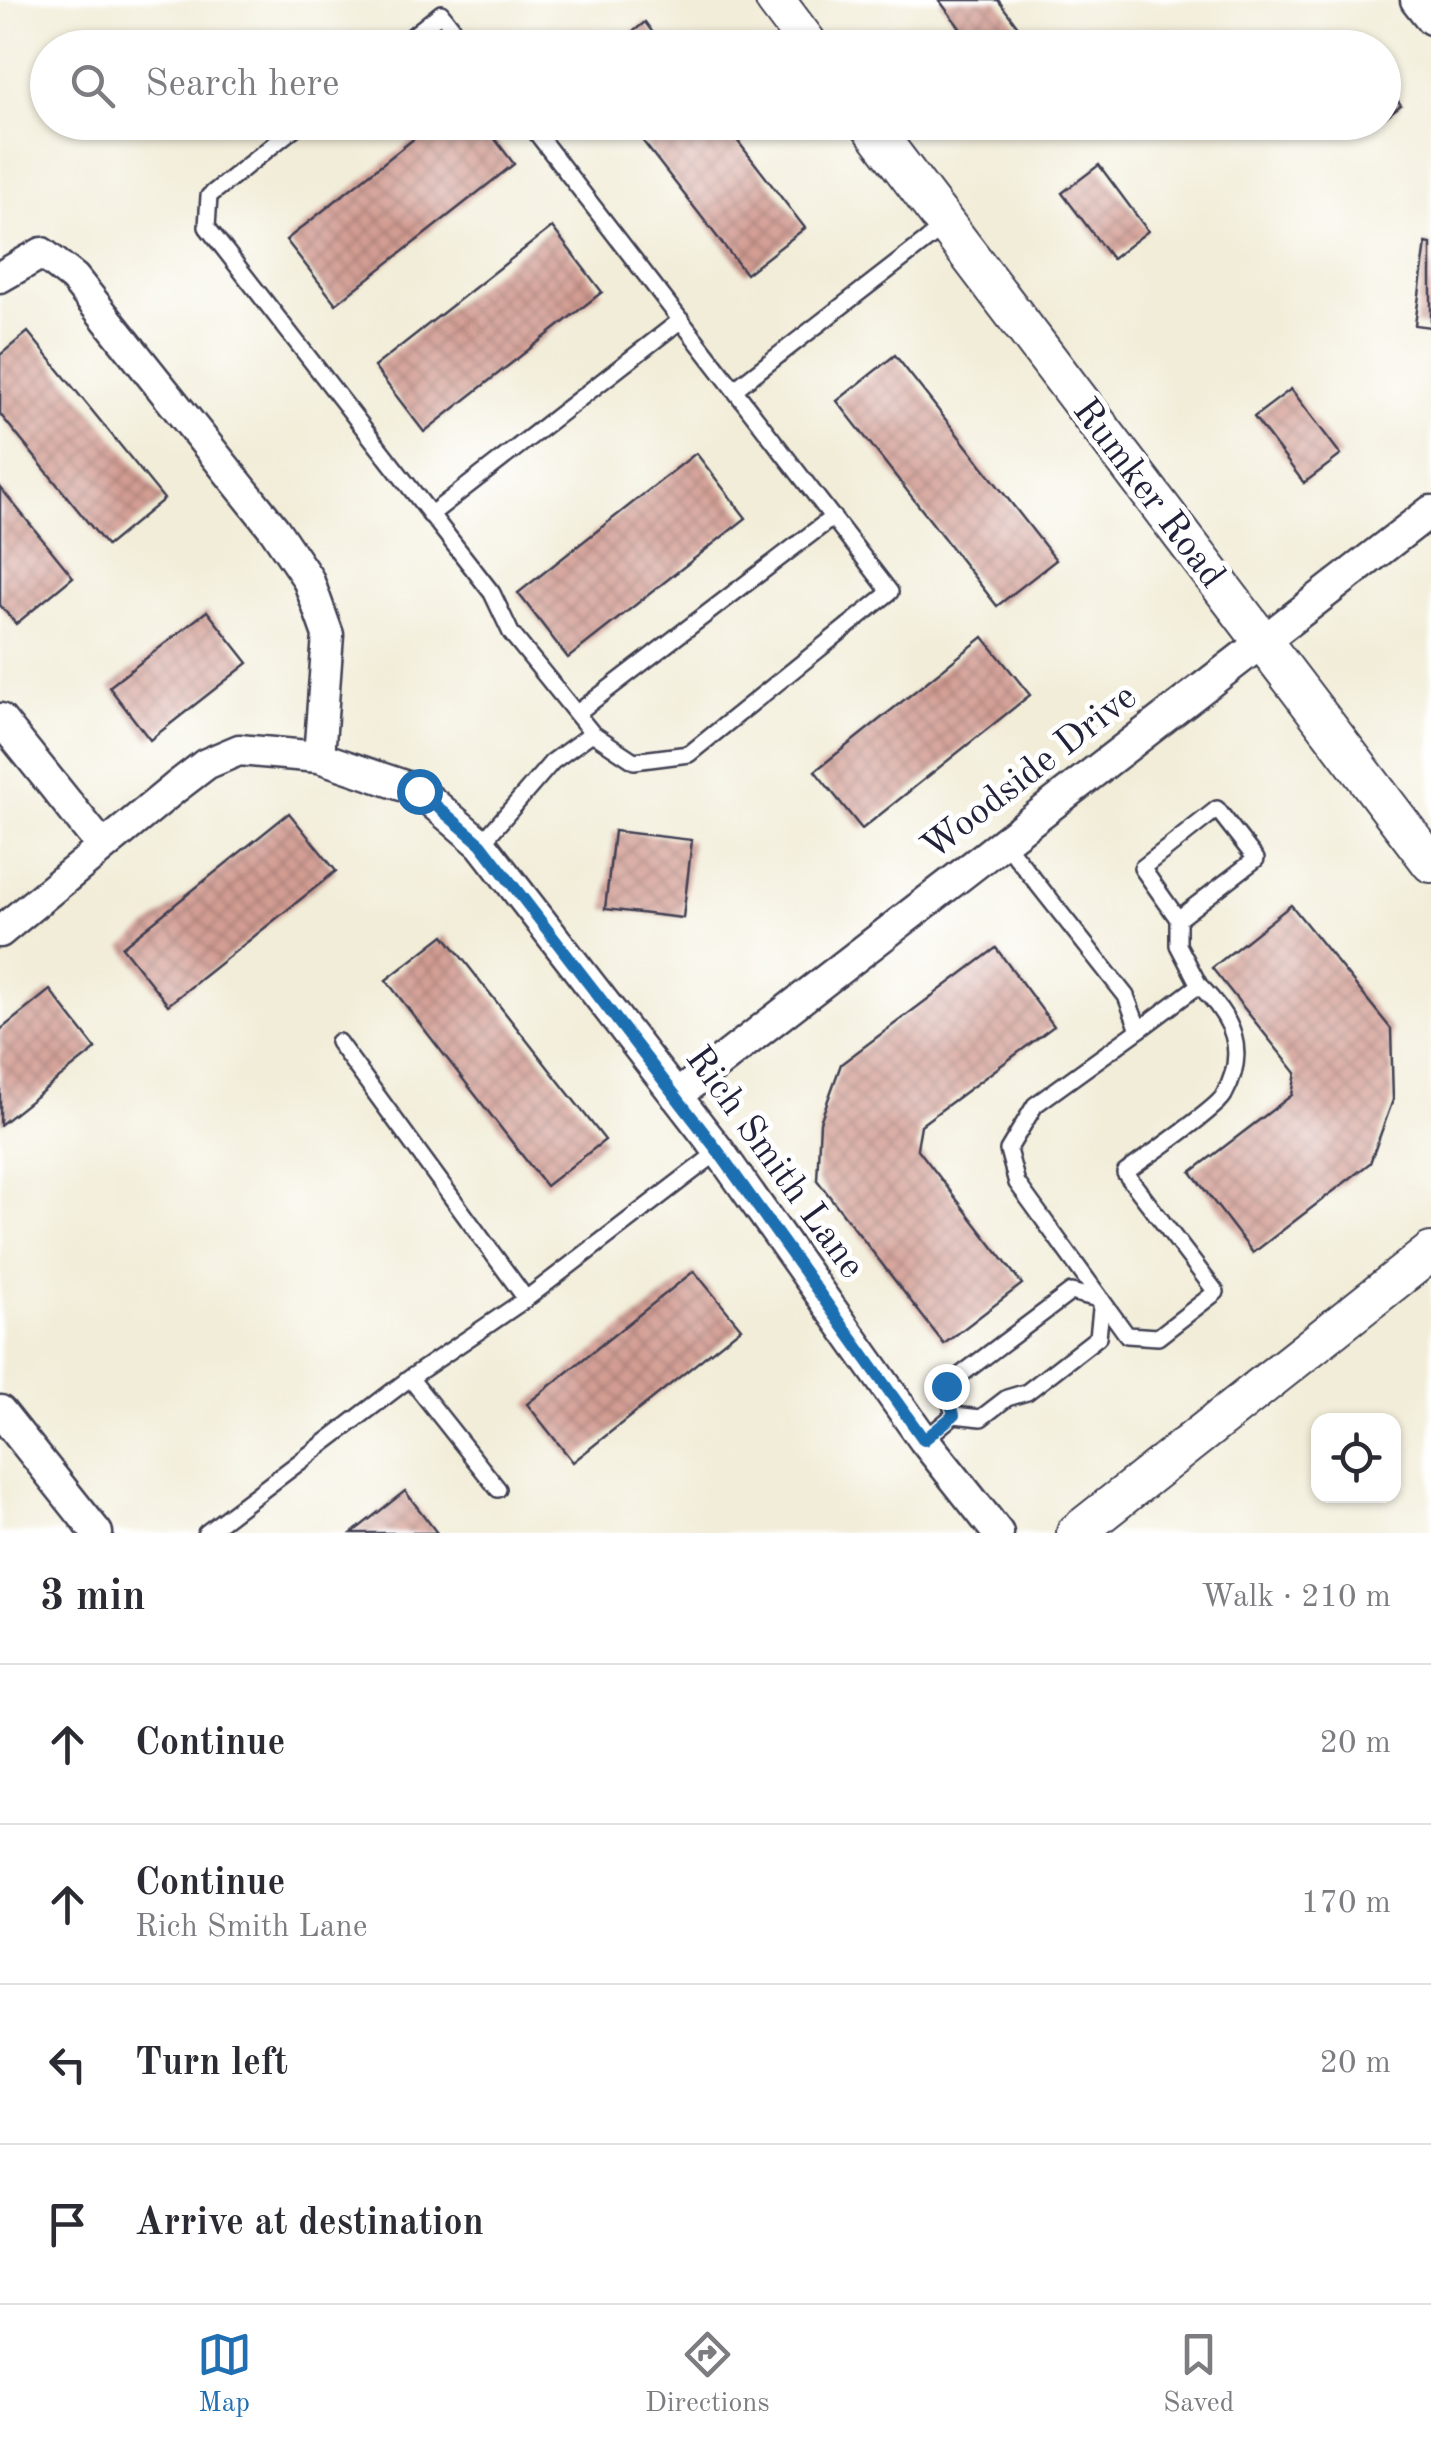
<!DOCTYPE html>
<html lang="en">
<head>
<meta charset="utf-8">
<style>
	:root { --surface:#fff; --page:#f2f2f3; --text:#2b2b33; --muted:#7c7c81; --line:#e1e1e2; --accent:#1f6fb2 }
	body { margin:0; font-family:"Old Standard TT",serif; background:var(--page); color:var(--text) }
	.controls { position:absolute; right:30px; bottom:30px; display:grid; overflow:hidden; border-radius:20px; box-shadow:0 2px 8px #0004 }
	.controls button { width:90px; height:90px; display:grid; place-items:center; padding:0; border:0; border-bottom:2px solid var(--line); background:var(--surface); color:var(--text); font:50px sans-serif }
	.stop { position:absolute; width:30px; height:30px; margin:-22px; border:8px solid #1f6fb2; border-radius:50%; background:#fff }
	.stop.end { background:#1f6fb2; border-color:#fff; box-shadow:0 2px 10px #0008 }
	.list { margin:0; padding:0; list-style:none }
	h2 { display:flex; justify-content:space-between; align-items:center; height:130px; margin:0; padding:0 40px; font-size:42px }
	h2 small { font-size:32px; font-weight:400; color:var(--muted) }
	.list li { display:grid; grid-template-columns:65px 1fr auto; gap:30px; align-items:center; box-sizing:border-box; height:160px; padding:0 40px; border-top:2px solid var(--line) }
	.list b { display:block; font-size:38px; white-space:nowrap }
	.list p { margin:0; font-size:32px; white-space:nowrap; color:var(--muted) }
	.list em { font-size:32px; font-style:normal; color:var(--muted) }
	.icon { flex:none; width:55px; height:55px; fill:none; stroke:currentColor; stroke-width:2; stroke-linecap:round; stroke-linejoin:round }
	.map { position:relative; flex:none; width:1431px; height:1533px; overflow:hidden }
	.search { position:absolute; background:var(--surface); box-shadow:0 2px 8px #0004; left:30px; right:30px; top:30px; height:110px; display:flex; align-items:center; gap:25px; box-sizing:border-box; padding:0 35px; border-radius:55px; color:var(--muted); font-size:38px }
	.sheet { height:770px; background:var(--surface) }
	nav { display:flex; justify-content:space-around; align-items:center; box-sizing:border-box; height:140px; border-top:2px solid var(--line); background:var(--surface); font-size:28px; color:var(--muted) }
	nav a { display:grid; justify-items:center; gap:5px }
	nav .on { color:var(--accent) }
	.map>svg:first-child { display:block }
	.building { fill:url(#building-cross-hatch) }
	.lines { fill:none; stroke-linecap:round; stroke-linejoin:round }
	.service-casing { stroke:#414053; stroke-width:20 }
	.minor-casing { stroke:#414053; stroke-width:35 }
	.tertiary-casing { stroke:#414053; stroke-width:42 }
	.service { stroke:#fff; stroke-width:15 }
	.minor { stroke:#fff; stroke-width:30 }
	.tertiary { stroke:#fff; stroke-width:38 }
	.route { stroke:#1f6fb2; stroke-width:12 }
	.labels { text-anchor:middle; dominant-baseline:central; stroke-width:10; stroke-linejoin:round; paint-order:stroke }
	.street-label { font-size:38px; fill:#22223b; stroke:#fff }
</style>
</head>
<body>
<div class="map">
<svg width="1431" height="1533" viewBox="0 0 1431 1533">
	<defs>
		<pattern id="building-cross-hatch" width="8" height="8" patternUnits="userSpaceOnUse" patternTransform="scale(2.5)"><rect width="8" height="8" fill="#d39d93"/><path d="M0 0l8 8M0 8l8-8" fill="none" stroke="#ab8079"/></pattern>
	</defs>
	<rect width="100%" height="100%" fill="#fff"/>
	<filter id="ink" filterUnits="userSpaceOnUse"><feTurbulence type="fractalNoise" baseFrequency=".01" numOctaves="2"/><feDisplacementMap in="SourceGraphic" scale="20" xChannelSelector="R" yChannelSelector="G"/><feConvolveMatrix kernelMatrix="1 2 1 2 8 2 1 2 1" color-interpolation-filters="sRGB"/></filter>
	<filter id="wash" filterUnits="userSpaceOnUse"><feTurbulence type="fractalNoise" baseFrequency=".0048" numOctaves="4" result="noise"/><feDisplacementMap in="SourceGraphic" scale="40" xChannelSelector="R" yChannelSelector="G"/><feGaussianBlur stdDeviation="2.25" result="paint"/><feColorMatrix in="noise" values="0 0 0 0 0 0 0 0 0 0 0 0 0 0 0 0 0 1.4 0 .05"/><feComposite in="paint" operator="in"/></filter>
	<g filter="url(#wash)">
		<rect width="100%" height="100%" fill="#f2edd8"/>
		<g id="blocks">
			<path class="building" d="M939,0h59l21,28 -26,20h-18z
				M645,22l19,26h-51z
				M1384,82l17,23 -17,13z
				M435,122h47l32,42 -178,140 -50,-64z
				M628,122h95l82,106 -59,46z
				M1099,165l49,66 -36,28 -50,-66z
				M552,227l50,65 -178,140 -50,-65z
				M1426,243l5,1v83l-16,-2z
				M28,332l136,167 -57,47 -107,-132v-59z
				M895,355l161,205 -59,46 -160,-205z
				M1291,389l50,66 -37,28 -50,-66z
				M696,453l50,65 -178,140 -50,-65z
				M0,487l73,90 -57,47 -16,-19z
				M207,611l41,52 -98,77 -41,-53z
				M983,637l47,58 -168,134 -47,-58z
				M289,813l47,58 -168,134 -46,-58z
				M614,831l78,9 -9,78 -78,-9z
				M1291,905l100,124 2,71 -23,63 -117,90 -62,-81 101,-77 4,-22 -84,-105z
				M444,935l161,205 -59,46 -160,-206z
				M996,948l58,78 -133,99 -4,23 105,136 -78,60 -127,-164 3,-58 21,-58z
				M50,990l46,59 -96,76v-95z
				M694,1271l47,57 -168,134 -46,-58z
				M405,1491l32,42h-85z"/>
		</g>
	</g>
	<g filter="url(#ink)">
		<use href="#blocks" fill-opacity="0" stroke="#414053" stroke-width="2.5"/>
		<g class="lines">
			<g class="service-casing">
				<path id="service" d="M397,48l44,-35 27,35
					M302,122l-93,74 -2,31 285,366 19,40 81,100 42,28 55,-7 201,-162 -362,-470
					M735,389l210,-163
					M430,515l251,-195
					M577,713l256,-196
					M1005,843l121,153 13,34 -104,75 -27,45 9,33 110,152 31,2 58,-45 -91,-119c18,-14 92,-64 99,-78 25,-45 8,-77 -25,-110
					M481,844l71,-82 40,-29
					M1139,1030l60,-45 -21,-40v-26l78,-60 -39,-50 -75,59 36,51
					M338,1042l188,257
					M410,1378l88,111
					M954,1415l-8,-29 125,-94 31,8
					M924,1440l30,-25 27,3 26,-20 20,-6 71,-55 4,-37
					M206,1533l204,-155 116,-79 193,-148"/>
			</g>
			<g class="minor-casing">
				<path id="minor" d="M1416,0l15,19
					M0,277l42,-24 32,25 200,251 34,50 20,56 -9,122
					M0,719l102,127
					M0,932l176,-145 30,-23 33,-14 80,7 100,34 62,53 238,307 205,289 74,93
					M676,1096l755,-585
					M0,1411l97,122"/>
			</g>
			<g class="tertiary-casing">
				<path id="tertiary" d="M775,0l36,48
					M868,122l563,741
					M1076,1533l355,-281"/>
			</g>
			<use href="#service" class="service"/>
			<use href="#minor" class="minor"/>
			<use href="#tertiary" class="tertiary"/>
		</g>
	</g>
	<g class="lines" filter="url(#ink)">
		<path class="route" d="M419,791l62,53 237,307 206,289 30,-25 -8,-29"/>
	</g>
	<g class="labels">
		<g class="street-label">
			<text transform="translate(1148 494) rotate(53)">Rumker Road</text>
			<text transform="translate(1030 773) rotate(-38)">Woodside Drive</text>
			<text transform="translate(774 1163) rotate(54)">Rich Smith Lane</text>
		</g>
	</g>
</svg>
<div class="controls">
<button><svg class="icon" aria-label="locate" viewBox="0 0 24 24"><circle cx="12" cy="12" r="6"/><path d="M12 2v4M12 18v4M2 12h4M18 12h4"/></svg></button>
</div>
<div class="stop" style="left:419px;top:791px"></div>
<div class="stop end" style="left:946px;top:1386px"></div>
<div class="search"><svg class="icon" aria-label="search" viewBox="0 0 24 24"><circle cx="10" cy="10" r="6"/><path d="M15 15l6 6"/></svg>Search here</div>
</div>
<section class="sheet">
<h2>3 min<small>Walk · 210 m</small></h2>
<ul class="list">
<li><svg class="icon" aria-label="ahead" viewBox="0 0 24 24"><path d="M12 20V5M6 11l6-6 6 6"/></svg><div><b>Continue</b></div><em>20 m</em></li>
<li><svg class="icon" aria-label="ahead" viewBox="0 0 24 24"><path d="M12 20V5M6 11l6-6 6 6"/></svg><div><b>Continue</b><p>Rich Smith Lane</p></div><em>170 m</em></li>
<li><svg class="icon" aria-label="left" viewBox="0 0 24 24"><path d="M17 20v-9H6M10 6l-5 5 5 5"/></svg><div><b>Turn left</b></div><em>20 m</em></li>
<li><svg class="icon" aria-label="arrive" viewBox="0 0 24 24"><path d="M6 21V4h12l-3 4 3 4H6"/></svg><div><b>Arrive at destination</b></div></li>
</ul>
</section>
<nav>
<a class="on"><svg class="icon" aria-label="map" viewBox="0 0 24 24"><path d="M3 6l6-2 6 2 6-2v14l-6 2-6-2-6 2zM9 4v14M15 6v14"/></svg>Map</a>
<a><svg class="icon" aria-label="directions" viewBox="0 0 24 24"><path d="M12 3l9 9-9 9-9-9zM9 14v-3h6M13 9l2 2-2 2"/></svg>Directions</a>
<a><svg class="icon" aria-label="saved" viewBox="0 0 24 24"><path d="M7 4h10v16l-5-4-5 4z"/></svg>Saved</a>
</nav>
</body>
</html>
